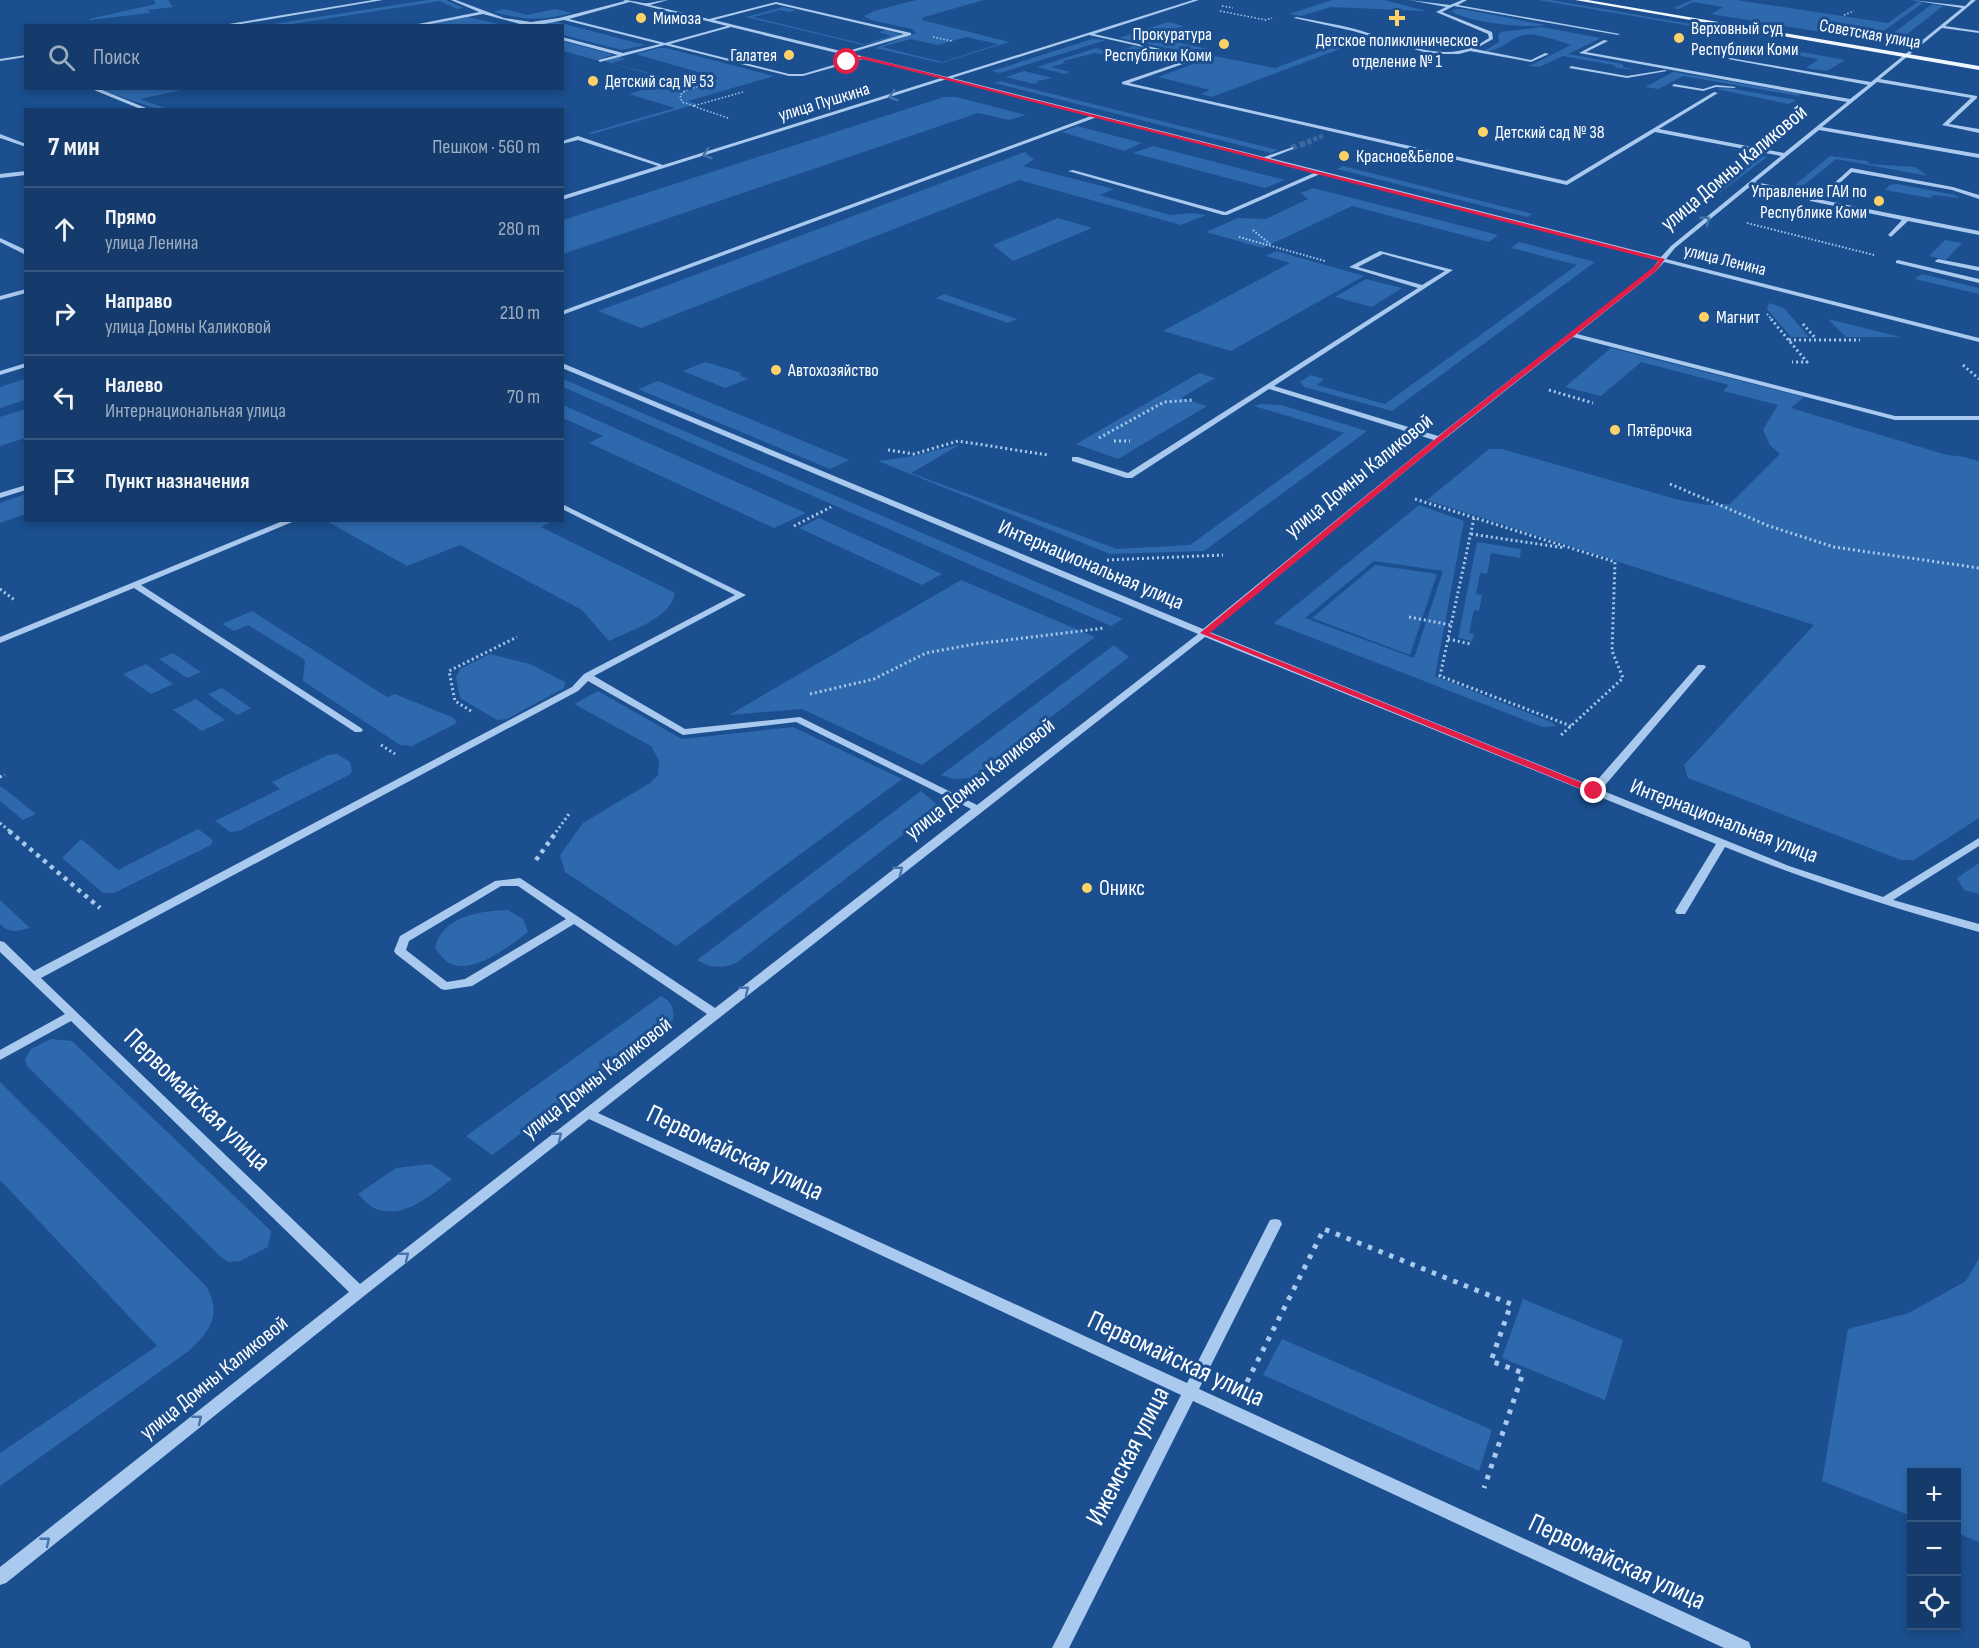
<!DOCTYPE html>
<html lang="ru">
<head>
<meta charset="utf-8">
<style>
	:root { --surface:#143b6b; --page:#214673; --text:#f1f3f6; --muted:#9dadc1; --line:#33557e }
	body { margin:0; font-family:"Sofia Sans Condensed",sans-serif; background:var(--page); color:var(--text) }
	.controls { position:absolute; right:18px; bottom:18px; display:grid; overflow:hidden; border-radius:0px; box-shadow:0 3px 9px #0003 }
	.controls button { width:54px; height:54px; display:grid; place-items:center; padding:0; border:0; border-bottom:2px solid var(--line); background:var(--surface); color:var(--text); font:30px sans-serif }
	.stop { position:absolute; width:18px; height:18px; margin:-14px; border:4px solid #e11d48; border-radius:50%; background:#fff }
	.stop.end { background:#e11d48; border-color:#fff; box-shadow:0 2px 6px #0008 }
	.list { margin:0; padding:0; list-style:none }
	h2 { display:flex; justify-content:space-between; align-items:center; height:78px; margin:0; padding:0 24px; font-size:26px }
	h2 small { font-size:20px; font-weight:400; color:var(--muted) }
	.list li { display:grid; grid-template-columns:39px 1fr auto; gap:18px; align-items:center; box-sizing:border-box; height:84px; padding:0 24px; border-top:2px solid var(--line) }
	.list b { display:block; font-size:22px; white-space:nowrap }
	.list p { margin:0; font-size:20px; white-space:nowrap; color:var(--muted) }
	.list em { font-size:20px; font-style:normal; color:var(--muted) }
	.icon { flex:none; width:33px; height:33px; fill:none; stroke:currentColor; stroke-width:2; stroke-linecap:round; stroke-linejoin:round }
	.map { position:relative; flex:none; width:1979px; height:1648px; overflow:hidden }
	.search { position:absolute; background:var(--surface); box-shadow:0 3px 9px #0003; left:24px; top:24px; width:540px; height:66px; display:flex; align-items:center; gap:15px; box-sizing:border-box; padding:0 21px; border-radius:0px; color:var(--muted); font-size:22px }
	.panel { position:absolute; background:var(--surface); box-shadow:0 3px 9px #0003; left:24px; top:108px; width:540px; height:414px; border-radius:0px }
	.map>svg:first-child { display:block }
	.green { fill:#2e69ad; fill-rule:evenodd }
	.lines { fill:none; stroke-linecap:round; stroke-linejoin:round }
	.minor-tunnel-far1 { stroke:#3d69a0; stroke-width:4.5; stroke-dasharray:4.5 2; stroke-linecap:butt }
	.minor-tunnel { stroke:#3d69a0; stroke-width:6; stroke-dasharray:6 3; stroke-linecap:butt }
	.path-far4 { stroke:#a9c9ee; stroke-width:1.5; stroke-dasharray:1.5 2; stroke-linecap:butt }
	.path-far3 { stroke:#a9c9ee; stroke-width:2; stroke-dasharray:1.5 2; stroke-linecap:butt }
	.path-far2 { stroke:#a9c9ee; stroke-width:3; stroke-dasharray:2 3; stroke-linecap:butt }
	.path-far1 { stroke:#a9c9ee; stroke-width:4.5; stroke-dasharray:4 5; stroke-linecap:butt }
	.path { stroke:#a9c9ee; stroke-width:5; stroke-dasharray:4.5 7; stroke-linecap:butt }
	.minor { fill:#a9c9ee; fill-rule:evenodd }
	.major { fill:#f0f6ff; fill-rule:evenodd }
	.oneway { stroke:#4674ac }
	.route { fill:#e11d48 }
	.poi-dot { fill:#ffd166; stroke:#1b4f8f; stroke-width:2 }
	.labels { text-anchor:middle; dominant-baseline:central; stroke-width:6; stroke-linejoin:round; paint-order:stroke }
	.far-poi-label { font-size:18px; fill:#fff; stroke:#1b4f8f; text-anchor:start }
	.far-street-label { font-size:18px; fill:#fff; stroke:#1b4f8f }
	.street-label { font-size:22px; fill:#fff; stroke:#1b4f8f }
	.poi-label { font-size:22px; fill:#fff; stroke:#1b4f8f; text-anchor:start }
	.near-street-label { font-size:27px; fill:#fff; stroke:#1b4f8f }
</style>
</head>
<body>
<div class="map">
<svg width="1979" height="1648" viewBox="0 0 1979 1648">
	<rect width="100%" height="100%" fill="#1b4f8f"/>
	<path class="green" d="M154,0h14l5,7 -25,3 2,3 -60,7 -1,-1 67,-15z
		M428,0h18l18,8 -7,1 -17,-8 -154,24h-19z
		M916,0h68l-60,17 -2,3 87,22 -68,21 -66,-15 41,-15 -4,-4 -41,-9 -7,-4 10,-5zM966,37l32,7 -56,18 -60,-15 29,-8 27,6z
		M1332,0h52l42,11 -95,-4 -30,9 -12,-2z
		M1538,0h13l180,31 7,3z
		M1692,0h44l152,23 29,-21 6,1 -52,37 -160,-26 12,-7 -30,-5 -14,7 -5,-1z
		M1932,4l11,2 -46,36 -13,-2z
		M783,7l13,3 -7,2 -9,-2 -27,7 111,27 27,-8 -12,-4 7,-2 16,5 -39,10 -117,-28z
		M504,9l23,6 28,-6 17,4c-33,8 -46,7 -79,-1z
		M1456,9h7l82,16c-18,4 -79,-3 -94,-14z
		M468,17l35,8 -86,1z
		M549,22h8l88,23 -23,5 -59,-15 -1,-9h-27z
		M1168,22l16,4 -32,11 56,12 -8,4 75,15 71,-26 7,2 -141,53 -11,-3 9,-4 -52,-13 54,-20 -93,-19z
		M1541,27l60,11 -33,16 55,10v3l14,3 -20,-2 -3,-3 -51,-9 -24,11 -10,-1 42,-21c-11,-4 -37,-13 -47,-10 -14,3 -25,18 -40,16l15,-9 -1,-7 3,-3z
		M1092,39l14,1 -106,33 -8,-2z
		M563,41l48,13 1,1 -16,5 -33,-9z
		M1133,46l10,2 -28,9 -20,-4 -32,8 2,2 -14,4 19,5 -6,2 -27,-7 59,-19 17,6z
		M659,48h7l108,28 -86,25 9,3 -105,30 -4,-1 87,-25 -46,-14 44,-13 -69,-20 15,-4 7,2 -14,4 81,22 26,-7 -84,-24z
		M1780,49h6l59,11 -18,11 -21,-3 13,-9 -44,-7z
		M1024,71l29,7 -16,3 2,1 -6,2 -27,-7z
		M1673,72l7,1 121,21 -3,2 -115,-20 -25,13 -13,-2z
		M1000,81l278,69 -7,3 -277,-70z
		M1727,88l6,1 63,11 -7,4 -73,-15z
		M98,89h88l-46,10 30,11 -13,-1z
		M944,97h12l70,18 -17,5 -31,-7 -415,141v-34z
		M1077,126l65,17 -18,8 -62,-19z
		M1153,146l132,34 -20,8 -132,-35z
		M1025,152l9,8 -11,6 91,23 -15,6 71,20 22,-2 14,2 -25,10 -162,-45 -378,148 -43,-17z
		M1756,155l11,2 -86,65 -14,-3z
		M1830,156l37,5 2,3 46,3 13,9 -92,-17 -38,31 -8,-1z
		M1343,166l190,48 -6,3 -190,-48z
		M1897,184l58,11 5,3 -27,-3 -3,3 -45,-8 5,-5z
		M1313,188l185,47 -9,7 -137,-36 -89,42 -57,-16 32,-14 28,1 42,-20 -7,-6z
		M1058,218l34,10 -79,33 -20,-16z
		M1945,240l17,3 -16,17 -17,-4z
		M1519,242l76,20 -203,149 -88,-24 -4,-5 11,-7 13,4 -7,6 68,19 192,-139 -66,-17z
		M1276,251l88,25 -133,75 -68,-20 127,-68 -24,-7z
		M1922,274l57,14v6l-64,-15z
		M1366,279l36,9 -30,19 -37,-10z
		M944,294l73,25 -9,4 -72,-25z
		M1769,303l15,5 25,29h-18l-24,-28z
		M1828,319l72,18h-54z
		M1611,348l193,49 -13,11 156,47 12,1 20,5v357l-65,42h-13l-213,-82 -4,-13 130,-140 -387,-125 62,-51h13l177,51 29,5 22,-1 50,-50 -10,-9 -7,-15 15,-25 -55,-14 6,-6 -88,-23 -40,34 -36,-9z
		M705,362l37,11 -3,2 9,4 -23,9 -42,-17z
		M1199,373l16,5 -34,20 26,8 -89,53 -42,-15z
		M25,379v21l-25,8v-21z
		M563,379l560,240 -12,7 -548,-239z
		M658,381l191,79 -19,9 -192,-80z
		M1260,404l21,1 86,26 -163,120 -94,3 -232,-93 35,-5 48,-12 -50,29 206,76 73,-4 154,-112 -90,-27z
		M563,405l243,108 -32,15 -185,-85 14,-7 -40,-18z
		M25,409v29l-25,8v-29z
		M25,494v20l-25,9v-20z
		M1419,505l45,16 -29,155 116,46 5,4 -13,1 -269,-104zM1374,561l69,10 -29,87 -109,-40z
		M819,518l123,56 -20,11 -123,-57z
		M326,521h227l-12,6 134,66c-5,26 -44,37 -66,48l-27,-31 -122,-65 -53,21z
		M1477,542l44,7 -1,9 -29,-5 -4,21 -7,-1 -4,21 6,1 -3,16 -5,-1 -5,23 5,1 -2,7 -14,-3z
		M1375,565l62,9 -27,81 -98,-37z
		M961,580l134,57 -173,128 -120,-56 -73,6z
		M252,611l135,86 8,-3 59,24 3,5 -45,23 -12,-1 -97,-64 2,-21 -57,-35 -14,6 -12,-7z
		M1114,645l15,12 -157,121 -19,1 -12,-4z
		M173,653l28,19 -14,6 -28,-19z
		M490,654l40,10 35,18 -1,6 -57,31 -10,1 -37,-22 -4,-21 4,-8z
		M146,664l27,20 -22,10 -28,-20z
		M222,688l29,20 -14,7 -29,-21z
		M598,691l84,48 111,-12 109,52 -226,167 -111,-74 -5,-17 23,-32 67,-40 8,-8 1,-14 -8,-15 -77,-42z
		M196,699l29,21 -23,11 -29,-21z
		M337,754l13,8 2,9 -3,4 -110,56 -9,1 -15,-11 65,-32 -8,-7 56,-27z
		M0,787h2l34,27 -13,6 -23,-19z
		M921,791l15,13 -1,6 -199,153c-14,6 -26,5 -39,-3z
		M198,829l15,11 -2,5 -97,48h-11l-41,-35 19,-19 37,31z
		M1979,863v31l-15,-4 -7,-12z
		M0,900l30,28c-12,3 -20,6 -30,-4z
		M508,910l15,9 5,13c-18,14 -58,45 -81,30 -4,-3 -8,-9 -12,-14 7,-32 45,-37 73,-38z
		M661,996c11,6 13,12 12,24l-181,135 -26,-19z
		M51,1039l21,2 199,190 -3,16 -28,14 -12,1 -7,-5 -194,-191 -2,-7 6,-10z
		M0,1082l206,204c16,29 5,43 -16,64l-190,136v-33l157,-107 -157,-166z
		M431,1164l21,15c-22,17 -51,43 -80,28 -5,-3 -10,-9 -14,-13l38,-26z
		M1979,1258v284l-22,-9 -1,-61h-44l-1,44 -89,-35 26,-152 61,-16 57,-32z
		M1523,1299l100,41 -18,60 -103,-42z
		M1282,1339l210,91 -13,41 -216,-96z"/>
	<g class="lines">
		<path class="minor-tunnel-far1" d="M1307,142l16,-6"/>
		<path class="minor-tunnel" d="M1291,148l20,-7"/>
		<path class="path-far4" d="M1222,6l11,2
			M1220,11l46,9 6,-2
			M1844,15l10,-4
			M933,37l19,4
			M694,106l-12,-4 -2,-7 6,-5 24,-7
			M728,118l-35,-12 50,-14"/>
		<path class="path-far3" d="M1747,223l127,32
			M1253,230l17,14
			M1239,237l86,24
			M1767,314l6,7"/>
		<path class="path-far2" d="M1771,319l36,43h-15
			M1803,324l13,15
			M1789,340h71
			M1963,365l16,14
			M1549,390l44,13
			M1099,438l65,-36 29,-2
			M1114,441h16
			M888,450l26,4 44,-13 90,14
			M1670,484l99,42 65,21 145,21
			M1415,499l200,63 -3,89 11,27 -64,59
			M1474,518l-34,158 131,50
			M794,526l37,-19
			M1471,534l94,14
			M1107,560l116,-5
			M0,589l16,12
			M1409,617l42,8
			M1448,639l23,5
			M810,694l64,-15 52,-26 49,-9 130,-16
			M471,711l-16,-10 -6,-30 68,-34
			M381,745l14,9
			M0,777l5,-2
			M0,823l11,9
			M556,832l13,-18"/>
		<path class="path-far1" d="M9,831l91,77
			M536,860l21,-29"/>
		<path class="path" d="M1247,1382l77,-153 187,75 -20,57 32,12 -39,115"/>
		<path class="minor" d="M373,0h10l-153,26h-13z
			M451,0h5l48,18 27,4 28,-4 66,-17 -2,-1c7,0 13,2 20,3 7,1 17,-3 25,-3l-18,5 59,14 67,-17 135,31v2l-62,18 98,24 246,-77h6l-105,34 106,24 -71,25 437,98 148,-89 4,1 -59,36 125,24 63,-51 -268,-49 25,-13 4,1 -22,11 264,47 18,-14 -140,-26 2,-1 141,24 91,-74 -51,-8 54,6 6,-6h5l-31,26 34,5v2l-37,-5 -62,51 97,17v2l-28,26 30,5v4l-37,-8 29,-27 -94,-16 -55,45 157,27v4l-160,-28 -64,52 66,13 30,-27 102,19 26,8v4l-27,-9 -100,-18 -30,27 -70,-14 -77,63 -9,11 313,79v4l-315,-80 -8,9 -79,63 318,82h84v4h-84l-322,-83 -131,104 -232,191 382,154 106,-121h6l2,2 -2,2 -103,121 188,76 94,31 96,-59v8l-86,54 86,24v8c-86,-24 -171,-51 -254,-85l-40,67h-8l-2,-3 41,-67 -511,-207 -607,476 589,270 83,-163 5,-1 5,1 2,4 -83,165 550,253 2,6h-27l-531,-247 -124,247h-17l129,-253 -592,-276 -225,177 -358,287 -6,2v-18l349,-275 -278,-271 -71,39v-10l65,-36 -65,-62v-11l4,1 30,29 538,-284 12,-13 151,-79 -173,-86v-5l184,91 -152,81 91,53 115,-12 177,88 221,-171 -636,-266v-5l641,266 231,-189 -165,-51 -137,89h-6l-54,-17v-4h6l50,16 290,-185 -69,-21 31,-16 73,19 -179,116 164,50 214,-167 7,-9 -339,-86 -93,41h-4l-155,-44 5,-1 152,42 89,-39 -217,-56 -535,198v-4l529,-195 -144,-37 -385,121v-4l96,-30 -80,-26 -16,4v-3l16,-5 85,29 278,-87 -78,-19 -60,17h-14l-124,-31 -65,17 -2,-2 20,-5 -56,-15v-3l61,16 37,-9 -96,-24 -20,4h-24l-37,-10 -63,12h-12l71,-14zM630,2l97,24 -62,17 -96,-24zM776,4l128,30 -59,18 -131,-32zM731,27l126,31 -54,16h-14l-119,-30zM1089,35l104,23 -71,24v2l445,101 88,-53 126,24 -110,90 -10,11 -391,-99 23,-9v-2l-29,10 -312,-79zM1383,254l62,17 -23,14 -64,-18zM588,681l95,54 113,-13 175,87 -256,199 -195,-130 -25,3 -95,55 -6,15 2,3 45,35 4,1 27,-4 102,-62 133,90 -347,270 -319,-306 537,-287zM501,886h17l48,33 -101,60 -18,3 -41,-32 3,-9z
			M1409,0l41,5 12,-5h5l-9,5 162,29 -2,1 -164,-29 -12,6 50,20 1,7 -18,10 56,11 14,-7 4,1 -18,8 -61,-11 -11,3h-17l-18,-2 -71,-21 -59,-13 2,-1c20,4 40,7 59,12 37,10 80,33 118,18 5,-2 11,-6 16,-9l-1,-4 -52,-22 10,-5z
			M26,55v2l-26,4v-2z
			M1571,66l56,10 38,-6 2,1 -40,7 -58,-10z
			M1674,84l29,5 13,-4 20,2 -2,1 -18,-1 -13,4 -31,-5z
			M89,88h8l54,22h-8z
			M0,134l26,10v3l-26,-9z
			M26,171v4l-26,3v-4z
			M1812,198l167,33v4l-71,-14 -17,16 -3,-2 14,-15 -92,-19v-2z
			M0,238l26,12v5l-26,-13z
			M1938,259l41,8v4l-43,-9 -1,-1z
			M1898,260l81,19v4l-83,-20v-2z
			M26,289v4l-26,7v-4z
			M26,363v4l-26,8v-4z
			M26,485v5l-26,8v-5z
			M285,520h12l-156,65 220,143 2,2 -2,2h-6l-221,-144 -134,55v-6z"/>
		<path class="major" d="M1575,0h13l391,66v4z"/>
	</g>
	<defs><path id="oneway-chevron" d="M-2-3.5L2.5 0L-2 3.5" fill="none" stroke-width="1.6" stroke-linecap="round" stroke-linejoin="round" transform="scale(1.5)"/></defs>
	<g class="oneway">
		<use href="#oneway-chevron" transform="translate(893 96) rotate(163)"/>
		<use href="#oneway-chevron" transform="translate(707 154) rotate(163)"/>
		<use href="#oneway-chevron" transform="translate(1706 220) rotate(-39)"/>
		<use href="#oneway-chevron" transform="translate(899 870) rotate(-38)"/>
		<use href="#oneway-chevron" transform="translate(745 990) rotate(-38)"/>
		<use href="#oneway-chevron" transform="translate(558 1136) rotate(-38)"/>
		<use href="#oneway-chevron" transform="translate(405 1256) rotate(-38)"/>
		<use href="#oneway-chevron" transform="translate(198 1419) rotate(-39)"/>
		<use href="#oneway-chevron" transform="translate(46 1541) rotate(-39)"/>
	</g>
	<path class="route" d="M862,56l803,203 -9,12 -201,159 -245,203 388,156v4h-7l-391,-160 250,-206 202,-159 7,-7 -740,-188 -57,-14 -17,3z"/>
	<g class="poi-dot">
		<circle cx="641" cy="18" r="6"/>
		<path d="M1394 9h6v6h6v6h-6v6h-6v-6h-6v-6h6z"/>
		<circle cx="1679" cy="38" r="6"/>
		<circle cx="1224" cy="44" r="6"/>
		<circle cx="789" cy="55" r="6"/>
		<circle cx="593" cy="81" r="6"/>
		<circle cx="1483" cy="132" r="6"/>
		<circle cx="1344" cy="156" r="6"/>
		<circle cx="1879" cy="201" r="6"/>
		<circle cx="1704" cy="317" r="6"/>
		<circle cx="776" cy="370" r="6"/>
		<circle cx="1615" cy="430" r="6"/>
		<circle cx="1087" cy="888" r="6"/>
	</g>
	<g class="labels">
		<g class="far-poi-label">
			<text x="653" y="18">Мимоза</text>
			<text x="1691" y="28">Верховный суд<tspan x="1691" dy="21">Республики Коми</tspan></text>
			<text x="1212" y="34" text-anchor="end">Прокуратура<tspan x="1212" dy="21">Республики Коми</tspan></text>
			<text x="1397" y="40" text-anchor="middle">Детское поликлиническое<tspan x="1397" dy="21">отделение № 1</tspan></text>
			<text x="777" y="55" text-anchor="end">Галатея</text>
			<text x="605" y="81">Детский сад № 53</text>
			<text x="1495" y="132">Детский сад № 38</text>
			<text x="1356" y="156">Красное&amp;Белое</text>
			<text x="1867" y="191" text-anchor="end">Управление ГАИ по<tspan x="1867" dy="21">Республике Коми</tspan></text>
			<text x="1716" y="317">Магнит</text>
			<text x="788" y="370">Автохозяйство</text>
			<text x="1627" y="430">Пятёрочка</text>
		</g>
		<g class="far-street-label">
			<text transform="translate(1870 34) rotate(10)">Советская улица</text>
			<text transform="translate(824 102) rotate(-17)">улица Пушкина</text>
			<text transform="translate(1725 260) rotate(14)">улица Ленина</text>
		</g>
		<g class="street-label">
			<text transform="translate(1734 168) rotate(-40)">улица Домны Каликовой</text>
			<text transform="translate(1359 476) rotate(-39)">улица Домны Каликовой</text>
			<text transform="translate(1091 565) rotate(23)">Интернациональная улица</text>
			<text transform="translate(980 779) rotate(-38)">улица Домны Каликовой</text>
			<text transform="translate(1724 821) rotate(21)">Интернациональная улица</text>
			<text transform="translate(597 1078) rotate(-38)">улица Домны Каликовой</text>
			<text transform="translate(214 1378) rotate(-39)">улица Домны Каликовой</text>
		</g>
		<g class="poi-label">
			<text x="1099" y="888">Оникс</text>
		</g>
		<g class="near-street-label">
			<text transform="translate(197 1100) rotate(44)">Первомайская улица</text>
			<text transform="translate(735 1153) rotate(25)">Первомайская улица</text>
			<text transform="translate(1176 1359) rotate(25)">Первомайская улица</text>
			<text transform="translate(1128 1456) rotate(-63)">Ижемская улица</text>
			<text transform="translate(1617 1562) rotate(25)">Первомайская улица</text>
		</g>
	</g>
</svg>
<div class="controls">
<button>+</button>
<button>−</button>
<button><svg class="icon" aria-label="locate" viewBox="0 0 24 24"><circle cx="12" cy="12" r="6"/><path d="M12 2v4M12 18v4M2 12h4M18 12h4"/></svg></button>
</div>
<div class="stop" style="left:847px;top:62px"></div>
<div class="stop end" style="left:1594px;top:791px"></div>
<div class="search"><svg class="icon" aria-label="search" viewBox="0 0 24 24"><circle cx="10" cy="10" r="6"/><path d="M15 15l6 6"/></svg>Поиск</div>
<section class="panel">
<h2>7 мин<small>Пешком · 560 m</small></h2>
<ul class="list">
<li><svg class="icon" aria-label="ahead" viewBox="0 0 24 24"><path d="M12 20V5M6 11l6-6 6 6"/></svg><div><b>Прямо</b><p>улица Ленина</p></div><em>280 m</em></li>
<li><svg class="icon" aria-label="right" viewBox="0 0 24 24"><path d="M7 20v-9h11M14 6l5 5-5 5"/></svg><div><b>Направо</b><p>улица Домны Каликовой</p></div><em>210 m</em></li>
<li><svg class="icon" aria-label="left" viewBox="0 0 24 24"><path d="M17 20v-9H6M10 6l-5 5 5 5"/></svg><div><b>Налево</b><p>Интернациональная улица</p></div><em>70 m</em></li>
<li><svg class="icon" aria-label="arrive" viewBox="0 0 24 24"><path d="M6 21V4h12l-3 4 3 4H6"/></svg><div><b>Пункт назначения</b></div></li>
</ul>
</section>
</div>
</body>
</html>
